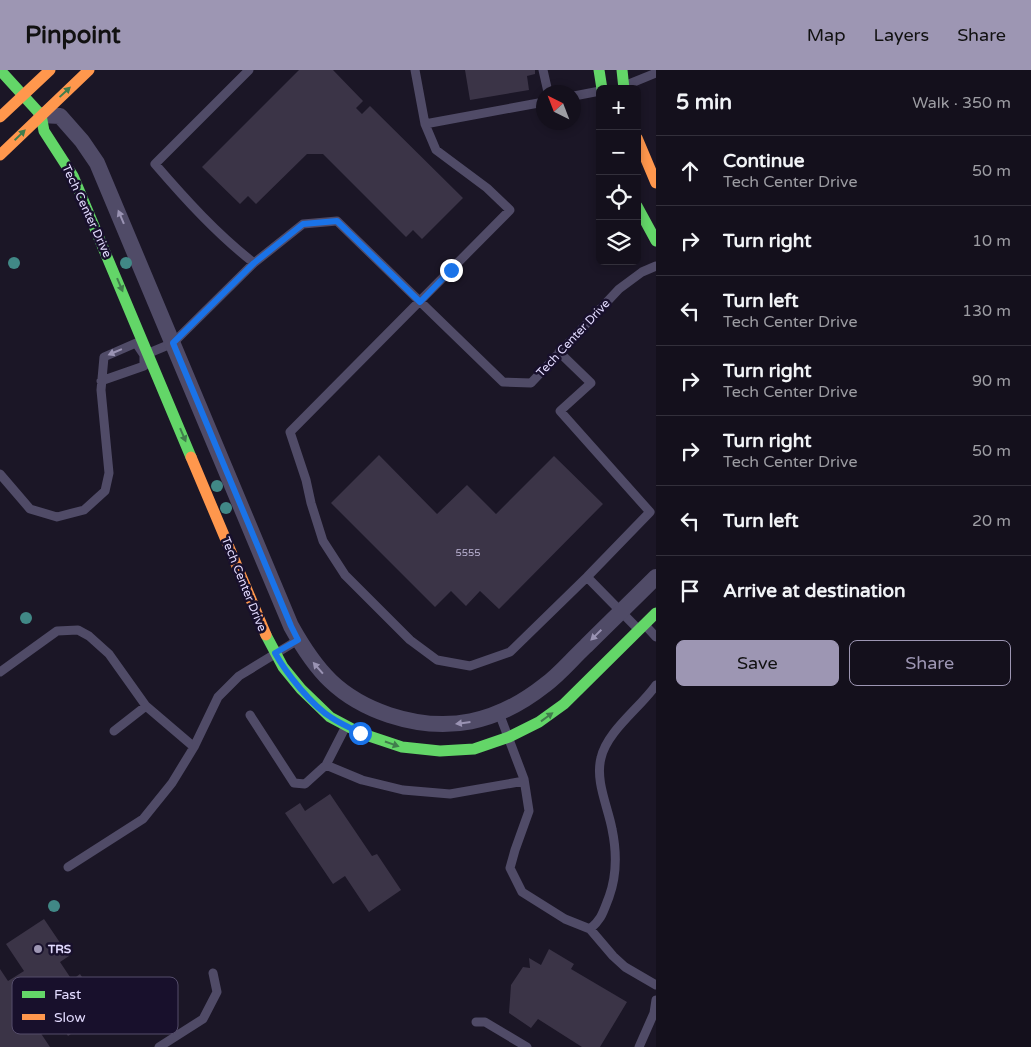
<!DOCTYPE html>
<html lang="en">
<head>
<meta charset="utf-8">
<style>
	:root { --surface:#14101c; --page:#1d1925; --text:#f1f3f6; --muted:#9d9da3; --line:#33303b; --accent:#9d96b3 }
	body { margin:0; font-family:"Varela Round",sans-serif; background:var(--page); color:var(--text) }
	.controls { position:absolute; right:15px; top:15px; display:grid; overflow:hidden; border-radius:8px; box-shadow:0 2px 8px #0003 }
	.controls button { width:45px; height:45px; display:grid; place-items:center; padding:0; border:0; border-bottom:1px solid var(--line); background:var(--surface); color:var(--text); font:25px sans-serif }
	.compass { position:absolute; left:536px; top:15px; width:45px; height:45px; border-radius:50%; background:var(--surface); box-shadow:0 2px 8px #0003; rotate:318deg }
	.stop { position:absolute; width:15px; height:15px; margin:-11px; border:4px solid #1a73e8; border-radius:50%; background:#fff }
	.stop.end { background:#1a73e8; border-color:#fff; box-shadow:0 1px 5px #0008 }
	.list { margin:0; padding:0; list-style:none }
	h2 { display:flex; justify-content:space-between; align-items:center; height:65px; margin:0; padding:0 20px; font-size:21px }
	h2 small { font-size:16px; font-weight:400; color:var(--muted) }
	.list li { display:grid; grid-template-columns:32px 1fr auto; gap:15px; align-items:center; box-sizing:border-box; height:70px; padding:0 20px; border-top:1px solid var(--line) }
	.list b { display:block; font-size:19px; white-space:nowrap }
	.list p { margin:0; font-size:16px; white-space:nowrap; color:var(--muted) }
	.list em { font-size:16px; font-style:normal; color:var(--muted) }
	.actions { display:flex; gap:10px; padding:15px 20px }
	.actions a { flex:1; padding:11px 0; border:1px solid var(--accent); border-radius:8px; text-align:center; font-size:18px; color:var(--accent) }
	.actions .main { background:var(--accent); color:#111 }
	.icon { flex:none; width:28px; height:28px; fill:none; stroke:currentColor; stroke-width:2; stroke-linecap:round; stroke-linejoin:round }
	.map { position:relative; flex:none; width:656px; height:977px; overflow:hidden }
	header { display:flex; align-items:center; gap:30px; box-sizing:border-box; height:70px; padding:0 25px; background:var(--accent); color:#111 }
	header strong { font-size:24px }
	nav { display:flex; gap:28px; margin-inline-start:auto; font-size:18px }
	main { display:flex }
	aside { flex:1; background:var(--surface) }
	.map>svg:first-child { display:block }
	.building { fill:#3b3447 }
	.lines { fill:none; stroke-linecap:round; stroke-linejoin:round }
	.lane { stroke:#504b67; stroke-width:9 }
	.street { stroke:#504b67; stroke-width:16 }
	.fast { stroke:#63d668; stroke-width:11 }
	.slow { stroke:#ff974d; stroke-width:11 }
	.tree { fill:#418886 }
	.oneway { fill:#417d4d }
	.oneway2 { fill:#9a93b3 }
	.route { stroke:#1a73e8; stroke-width:6 }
	.poi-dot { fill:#9d96b3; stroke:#18102c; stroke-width:2 }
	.labels { text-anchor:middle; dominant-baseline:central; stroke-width:5; stroke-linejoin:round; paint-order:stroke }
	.number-label { font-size:10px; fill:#b9b1d1 }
	.street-label { font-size:12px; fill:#e3dbff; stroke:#18102c }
	.poi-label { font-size:12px; font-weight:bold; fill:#e3dbff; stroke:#18102c; text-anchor:start }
	.key { fill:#18102c; stroke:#554d6b; stroke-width:1 }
	.key-label { font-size:14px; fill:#e3dbff }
</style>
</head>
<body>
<header>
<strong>Pinpoint</strong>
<nav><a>Map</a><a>Layers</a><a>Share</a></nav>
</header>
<main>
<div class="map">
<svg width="656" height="977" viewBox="0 0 656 977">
	<rect width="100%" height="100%" fill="#1b1626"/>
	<path class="building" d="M299,0h34l30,31 -7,7 6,6 8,-8 93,92 -41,41 -9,-9 -7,7 -83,-83h-16l-51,50 -8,-8 -8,8 -38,-37z
		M465,0h70v4l-8,2 2,14 -59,10z
		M379,385l58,59 30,-29 29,29 58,-58 49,48 -104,105 -19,-18 -14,15 -15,-15 -16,16 -104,-104z
		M330,724l42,62 5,-2 24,36 -32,22 -24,-36 -12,8 -48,-71 15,-10 5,8z
		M44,849l25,37 -9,6 12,18 8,-6 25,37 -37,25 -16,-25 -18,12 16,24h-50v-78l8,12 16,-10 -18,-27z
		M549,879l25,15 -3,5 56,33 -27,45h-18l-44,-28 -7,9 -22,-15 2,-28 12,-18 7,1 -1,-10 12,7z"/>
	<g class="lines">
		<path class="lane" d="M249,0l-94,94c31,36 62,70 99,99
			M415,0l10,54 119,-22
			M543,0l5,22
			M624,16l32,-13
			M574,26l26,-5
			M425,54l11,26 51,38 23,22 -220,222 16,48 5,23 12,38 22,34 65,65 27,20 33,6 40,-14 77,-75 63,-65 -90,-101 31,-28 -32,-31
			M149,283l24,-10 81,-80 49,-39 34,-3 166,161 28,1 88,-94 23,-17 14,-6
			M0,404l30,35 27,8 27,-7 21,-19 4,-18 -8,-83 3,-33 32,-14 8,12v11l-43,15
			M587,507l51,52
			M645,555l11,12
			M0,602l57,-41 21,-1 11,6 20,18 37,52 48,41
			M499,643l25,66 5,32 -14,39 -5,18 12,24 43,27 25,10 23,27 12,11 31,18
			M250,645l44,68 11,1 21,-19
			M346,656l-20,39 36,15 41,10 47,4 74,-13
			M114,661l32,-25
			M68,797l75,-48 29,-36 22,-36 24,-50 21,-21 59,-36
			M590,859c12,-10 13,-17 19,-32 8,-22 8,-44 3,-68 -4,-22 -17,-48 -11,-71 6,-27 39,-50 55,-73
			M476,952h9l42,25
			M159,977l44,-28 14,-27 -4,-19
			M639,977l15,-34 2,-13"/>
		<path class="street" d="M41,45l19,1 22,25 15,22 194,463c25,45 48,72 98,89 58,19 108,8 156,-30 15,-11 27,-26 41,-39 23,-23 47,-46 70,-69"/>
		<path class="fast" d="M0,0l41,45 3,16 29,45 118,281
			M599,0l3,19
			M622,0l2,19
			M637,136l19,35
			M266,565l17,32 18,22 29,28 30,16 42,14 38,4 34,-2 35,-12 30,-15 25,-18 92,-91"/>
		<path class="slow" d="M0,47l50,-47
			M637,68l19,45
			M0,85l89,-85
			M191,387l75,178"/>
	</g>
	<g class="tree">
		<circle cx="14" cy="193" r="6"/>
		<circle cx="126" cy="193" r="6"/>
		<circle cx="217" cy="416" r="6"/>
		<circle cx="226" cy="438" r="6"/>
		<circle cx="26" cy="548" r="6"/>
		<circle cx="54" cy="836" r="6"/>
	</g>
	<defs><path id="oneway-solid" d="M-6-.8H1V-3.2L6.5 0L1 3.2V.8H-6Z" transform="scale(1.25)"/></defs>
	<g class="oneway">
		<use href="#oneway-solid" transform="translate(65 22) rotate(-43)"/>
		<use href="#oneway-solid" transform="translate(20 65) rotate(-44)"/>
		<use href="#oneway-solid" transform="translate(120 215) rotate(67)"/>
		<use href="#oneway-solid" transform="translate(183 365) rotate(67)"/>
		<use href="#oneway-solid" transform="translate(547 647) rotate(-36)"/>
		<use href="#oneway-solid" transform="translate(392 674) rotate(19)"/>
	</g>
	<g class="oneway2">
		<use href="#oneway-solid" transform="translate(121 147) rotate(-113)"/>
		<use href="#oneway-solid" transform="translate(115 282) rotate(157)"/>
		<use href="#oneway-solid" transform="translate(596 565) rotate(136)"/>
		<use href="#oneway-solid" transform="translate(318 598) rotate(-131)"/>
		<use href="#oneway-solid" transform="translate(463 653) rotate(173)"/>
	</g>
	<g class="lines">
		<path class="route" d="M360,663c-9,-5 -19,-9 -28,-15 -20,-12 -46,-45 -57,-65l23,-13 -7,-14 -118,-283 81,-80 49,-39 34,-3 83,81 31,-32"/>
	</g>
	<circle class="poi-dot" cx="38" cy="879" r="5"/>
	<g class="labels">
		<g class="number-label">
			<text x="468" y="483">5555</text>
		</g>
		<g class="street-label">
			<text transform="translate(87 141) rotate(65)">Tech Center Drive</text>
			<text transform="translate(573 268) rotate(-47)">Tech Center Drive</text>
			<text transform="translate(244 514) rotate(68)">Tech Center Drive</text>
		</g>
		<g class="poi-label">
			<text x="48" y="879">TRS</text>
		</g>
	</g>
	<rect x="12" y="907" width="166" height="57" rx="8" class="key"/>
	<rect x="22" y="921" width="23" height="7" fill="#63d668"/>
	<rect x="22" y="944" width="23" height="6" fill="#ff974d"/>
	<g class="key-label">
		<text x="54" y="929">Fast</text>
		<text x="54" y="952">Slow</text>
	</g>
</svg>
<div class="controls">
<button>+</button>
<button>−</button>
<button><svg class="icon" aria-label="locate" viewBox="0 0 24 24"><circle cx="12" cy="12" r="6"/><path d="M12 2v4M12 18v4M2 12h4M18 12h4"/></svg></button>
<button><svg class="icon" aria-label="layers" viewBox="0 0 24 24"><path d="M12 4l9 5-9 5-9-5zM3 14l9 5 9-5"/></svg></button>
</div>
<svg class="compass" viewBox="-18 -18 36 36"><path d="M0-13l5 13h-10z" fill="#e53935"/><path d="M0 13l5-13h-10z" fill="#9d9da3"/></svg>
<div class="stop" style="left:360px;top:663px"></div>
<div class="stop end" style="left:451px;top:200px"></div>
</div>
<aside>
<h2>5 min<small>Walk · 350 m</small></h2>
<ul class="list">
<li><svg class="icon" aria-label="ahead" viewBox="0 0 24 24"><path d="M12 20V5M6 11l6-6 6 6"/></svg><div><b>Continue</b><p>Tech Center Drive</p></div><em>50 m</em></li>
<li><svg class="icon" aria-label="right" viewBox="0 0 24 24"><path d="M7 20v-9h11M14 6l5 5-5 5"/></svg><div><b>Turn right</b></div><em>10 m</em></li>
<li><svg class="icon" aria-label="left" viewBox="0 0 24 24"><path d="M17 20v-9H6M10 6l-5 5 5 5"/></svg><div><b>Turn left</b><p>Tech Center Drive</p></div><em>130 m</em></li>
<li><svg class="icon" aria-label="right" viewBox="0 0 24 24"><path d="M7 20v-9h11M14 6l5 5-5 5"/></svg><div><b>Turn right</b><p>Tech Center Drive</p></div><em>90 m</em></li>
<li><svg class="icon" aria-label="right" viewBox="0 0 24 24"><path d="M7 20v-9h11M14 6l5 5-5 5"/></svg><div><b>Turn right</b><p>Tech Center Drive</p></div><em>50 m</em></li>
<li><svg class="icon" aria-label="left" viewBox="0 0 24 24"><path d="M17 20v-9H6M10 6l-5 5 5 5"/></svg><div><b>Turn left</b></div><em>20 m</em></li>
<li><svg class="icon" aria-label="arrive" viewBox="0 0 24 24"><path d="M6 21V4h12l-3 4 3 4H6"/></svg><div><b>Arrive at destination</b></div></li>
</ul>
<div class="actions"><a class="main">Save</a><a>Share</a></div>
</aside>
</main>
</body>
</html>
